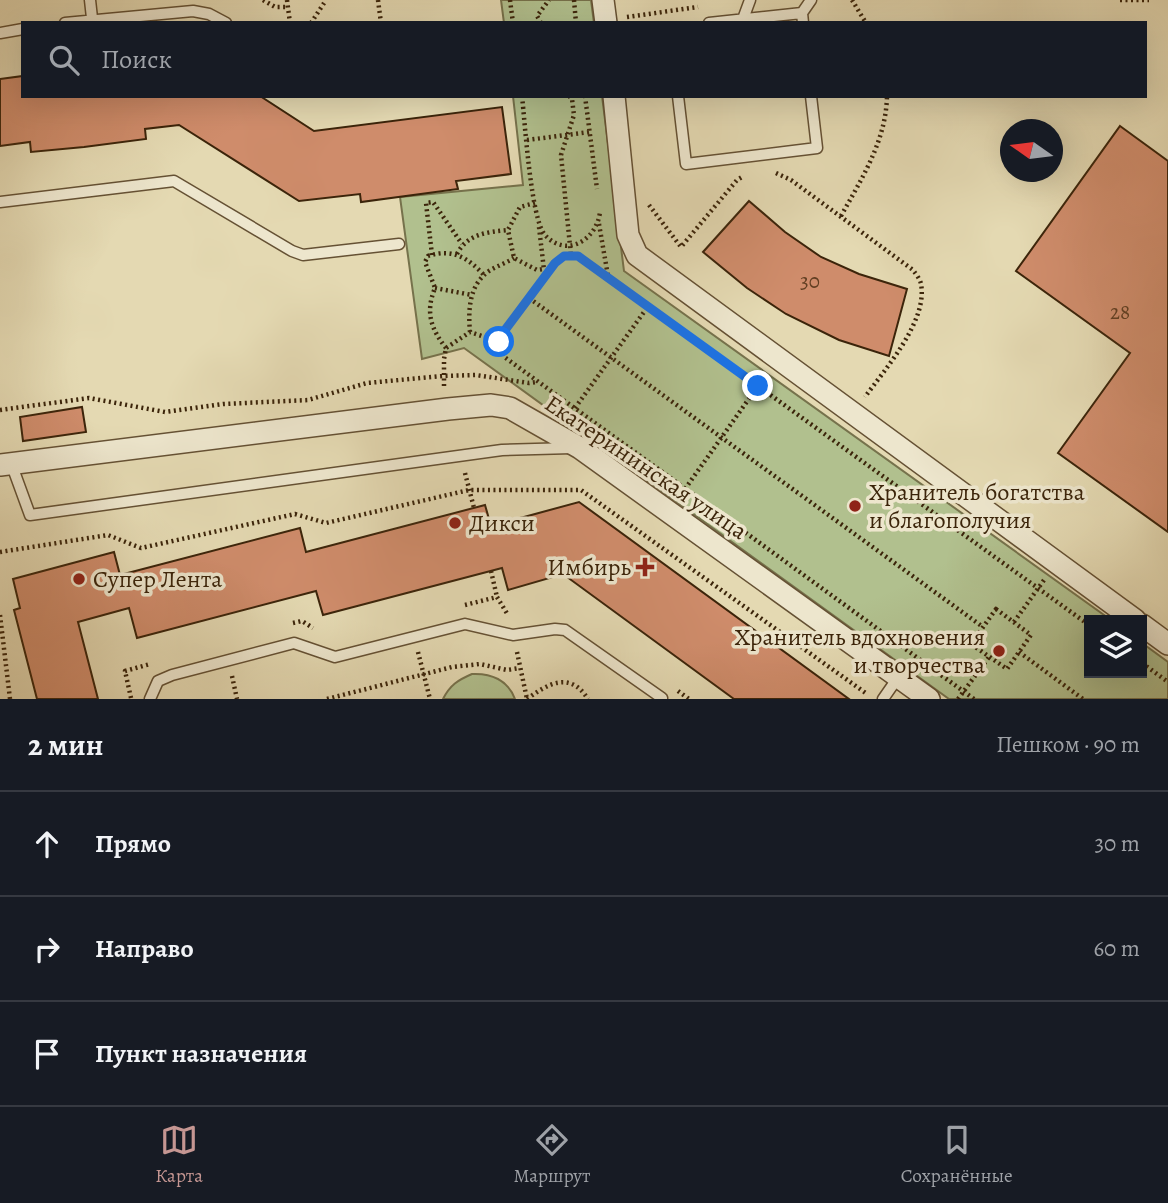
<!DOCTYPE html>
<html lang="ru">
<head>
<meta charset="utf-8">
<style>
	:root { --surface:#171b24; --page:#242831; --text:#f1f3f6; --muted:#9ea1a6; --line:#363941; --accent:#c59692 }
	body { margin:0; font-family:Alegreya,serif; background:var(--page); color:var(--text) }
	.controls { position:absolute; right:21px; bottom:21px; display:grid; overflow:hidden; border-radius:0px; box-shadow:0 7px 28px #0002 }
	.controls button { width:63px; height:63px; display:grid; place-items:center; padding:0; border:0; border-bottom:2px solid var(--line); background:var(--surface); color:var(--text); font:35px sans-serif }
	.compass { position:absolute; left:1000px; top:119px; width:63px; height:63px; border-radius:50%; background:var(--surface); box-shadow:0 7px 28px #0002; rotate:284deg }
	.stop { position:absolute; width:21px; height:21px; margin:-16px; border:5px solid #1a73e8; border-radius:50%; background:#fff }
	.stop.end { background:#1a73e8; border-color:#fff; box-shadow:0 2px 7px #0008 }
	.list { margin:0; padding:0; list-style:none }
	h2 { display:flex; justify-content:space-between; align-items:center; height:91px; margin:0; padding:0 28px; font-size:30px }
	h2 small { font-size:23px; font-weight:400; color:var(--muted) }
	.list li { display:grid; grid-template-columns:46px 1fr auto; gap:21px; align-items:center; box-sizing:border-box; height:105px; padding:0 28px; border-top:2px solid var(--line) }
	.list b { display:block; font-size:26px; white-space:nowrap }
	.list em { font-size:23px; font-style:normal; color:var(--muted) }
	.icon { flex:none; width:38px; height:38px; fill:none; stroke:currentColor; stroke-width:2; stroke-linecap:round; stroke-linejoin:round }
	.map { position:relative; flex:none; width:1168px; height:699px; overflow:hidden }
	.search { position:absolute; background:var(--surface); box-shadow:0 7px 28px #0002; left:21px; right:21px; top:21px; height:77px; display:flex; align-items:center; gap:18px; box-sizing:border-box; padding:0 24px; border-radius:0px; color:var(--muted); font-size:26px }
	.sheet { height:406px; background:var(--surface) }
	nav { display:flex; justify-content:space-around; align-items:center; box-sizing:border-box; height:98px; border-top:2px solid var(--line); background:var(--surface); font-size:19px; color:var(--muted) }
	nav a { display:grid; justify-items:center; gap:4px }
	nav .on { color:var(--accent) }
	.map>svg:first-child { display:block }
	.green { fill:#b1c08e; stroke:#76724c; stroke-width:2 }
	.building { fill:#cf8c6b; stroke:#3b240a; stroke-width:2 }
	.lines { fill:none; stroke-linecap:round; stroke-linejoin:round }
	.lane-casing { stroke:#655134; stroke-width:13 }
	.street-casing { stroke:#655134; stroke-width:24 }
	.path { stroke:#3b240a; stroke-width:4.5; stroke-dasharray:2 3.5; stroke-linecap:butt }
	.lane { stroke:#ede6cd; stroke-width:10 }
	.street { stroke:#ede6cd; stroke-width:21 }
	.route { stroke:#1a73e8; stroke-width:9 }
	.poi-dot { fill:#8f2418; stroke:#ede6cd; stroke-width:2.5 }
	.labels { text-anchor:middle; dominant-baseline:central; stroke-width:7; stroke-linejoin:round; paint-order:stroke }
	.number-label { font-size:21px; fill:#603e22 }
	.street-label { font-size:24px; fill:#3b240a; stroke:#ede6cd }
	.poi-label { font-size:24px; fill:#3b240a; stroke:#ede6cd; text-anchor:start }
</style>
</head>
<body>
<div class="map">
<svg width="1168" height="699" viewBox="0 0 1168 699">
	<rect width="100%" height="100%" fill="#e4d9b2"/>
	<filter id="stains"><feTurbulence type="fractalNoise" baseFrequency=".00286" numOctaves="4"/><feColorMatrix values="0 0 0 0 .2 0 0 0 0 .09 0 0 0 0 .02 0 0 0 .5 -.17"/></filter>
	<radialGradient id="worn" r=".72"><stop offset=".6" stop-color="#630" stop-opacity="0"/><stop offset="1" stop-color="#630" stop-opacity=".3"/></radialGradient>
	<path class="green" d="M501,0h90l3,23h-90z
		M513,96h89l22,175 487,349h-22v53h53v-30l26,19v37h-219l-485,-351 -42,11 -22,-162 123,-12z
		M472,674c19,-1 36,6 43,25h-72c7,-14 15,-19 29,-25z"/>
	<path class="building" d="M23,76v20h237l54,35 188,-24 9,67 -55,7 2,8 -97,13 -1,-8 -61,7 -120,-76 -34,4 1,10 -62,8 -53,5 -1,-10 -30,4v-67z
		M1120,126l48,35v371l-110,-79 72,-100 -114,-82z
		M749,201l36,31 36,25 38,17 48,15 -18,67 -50,-16 -53,-26 -39,-26 -44,-36z
		M82,407l4,25 -63,9 -3,-24z
		M579,502l270,197h-115l-171,-125 -55,16 -6,-22 -179,47 -7,-24 -179,47 -8,-30 -51,14 20,77h-61l-23,-89 6,-2 -7,-29 101,-27 6,23 180,-47 6,24 179,-47 6,21z"/>
	<g class="lines">
		<g class="lane-casing">
			<path id="lane" d="M90,0l2,18
				M802,13l9,-13
				M743,19l7,-19
				M65,23l128,-12 16,3 17,9
				M709,23l93,-10 1,10
				M0,33l23,-4
				M678,96l8,68 131,-16 -6,-52
				M0,202l174,-21 118,70 11,4 96,-11
				M11,463l19,52 472,-65 70,-2
				M150,699l8,-18 14,-6 122,-32 41,14 130,-33 48,11 42,-6 10,1 97,68
				M883,699l16,-23"/>
		</g>
		<g class="street-casing">
			<path id="street" d="M603,0l3,23
				M614,96l14,139 9,20 498,365
				M0,465l448,-56 43,-4 19,3 70,40 349,251
				M1142,625l26,19"/>
		</g>
		<path class="path" d="M263,0l12,7h13
			M287,0l3,23
			M378,0l3,23
			M510,0l3,23
			M574,0l2,23
			M852,0l14,23
			M1120,0h29
			M627,17l71,-10
			M311,23l15,-23
			M541,23l-4,-7 12,-16
			M522,96c3,27 9,124 23,139 22,24 52,4 55,-23
			M569,96l3,3 2,16 -13,40 10,101
			M585,96l12,93
			M527,140l63,-8
			M776,173l15,7 122,90c3,4 7,9 8,14 7,37 -36,85 -56,113
			M535,203l-15,4 -12,23 6,28 23,12 7,-1
			M649,205l32,42 56,-67 5,-3
			M841,216c21,-38 45,-75 46,-120
			M599,224l9,52
			M539,227l5,43
			M457,254c10,-20 30,-22 51,-24
			M432,255l-6,-52 7,-1 29,42
			M435,288l37,7
			M529,298l454,329
			M470,332c-2,-22 -1,-47 19,-61 8,-5 17,-8 25,-13
			M446,348c-15,-19 -21,-36 -11,-60l-10,-26 3,-6c25,-8 40,2 56,19
			M444,386v-27l2,-11 24,-16 29,10
			M575,408l74,-103
			M0,410l89,-12 76,14 58,-8 85,-4 59,-17 76,-7 33,-1 53,8 7,-1
			M465,473l9,35
			M685,489l80,-113
			M0,552l108,-17 33,13 154,-34 31,9 143,-33h112l286,204
			M491,571l6,26
			M465,605l32,-8 11,18
			M996,609l35,26 -24,34 -36,-25z
			M0,615l10,84
			M1014,622l30,-42
			M293,623l9,-2 11,7
			M418,652l12,47
			M517,652l10,47
			M1019,652l64,47
			M1142,663l26,19
			M232,676l5,23
			M678,691l11,8
			M131,698l-6,-27 25,-7
			M327,699l125,-32 28,-3 27,6 13,-2
			M527,699c22,-16 43,-28 61,0
			M958,699l31,-42
			M974,699l-471,-343 -4,-14 6,-12 50,-67 9,-7h14l511,369"/>
		<use href="#lane" class="lane"/>
		<use href="#street" class="street"/>
	</g>
	<g class="lines">
		<path class="route" d="M499,342l6,-12 50,-67 9,-7h14l180,130"/>
	</g>
	<g class="poi-dot">
		<circle cx="855" cy="506" r="7"/>
		<circle cx="455" cy="523" r="7"/>
		<path d="M641.5 556.5h7v7h7v7h-7v7h-7v-7h-7v-7h7z"/>
		<circle cx="79" cy="579" r="7"/>
		<circle cx="999" cy="651" r="7"/>
	</g>
	<g class="labels">
		<g class="number-label">
			<text x="810" y="281">30</text>
			<text x="1120" y="312">28</text>
		</g>
		<g class="street-label">
			<text transform="translate(646 467) rotate(34)">Екатерининская улица</text>
		</g>
		<g class="poi-label">
			<text x="869" y="492">Хранитель богатства<tspan x="869" dy="28">и благополучия</tspan></text>
			<text x="469" y="523">Дикси</text>
			<text x="631" y="567" text-anchor="end">Имбирь</text>
			<text x="93" y="579">Супер Лента</text>
			<text x="985" y="637" text-anchor="end">Хранитель вдохновения<tspan x="985" dy="28">и творчества</tspan></text>
		</g>
	</g>
	<rect width="100%" height="100%" filter="url(#stains)"/>
	<rect width="100%" height="100%" fill="url(#worn)"/>
</svg>
<div class="controls">
<button><svg class="icon" aria-label="layers" viewBox="0 0 24 24"><path d="M12 4l9 5-9 5-9-5zM3 14l9 5 9-5"/></svg></button>
</div>
<svg class="compass" viewBox="-18 -18 36 36"><path d="M0-13l5 13h-10z" fill="#e53935"/><path d="M0 13l5-13h-10z" fill="#9ea1a6"/></svg>
<div class="stop" style="left:499px;top:342px"></div>
<div class="stop end" style="left:758px;top:386px"></div>
<div class="search"><svg class="icon" aria-label="search" viewBox="0 0 24 24"><circle cx="10" cy="10" r="6"/><path d="M15 15l6 6"/></svg>Поиск</div>
</div>
<section class="sheet">
<h2>2 мин<small>Пешком · 90 m</small></h2>
<ul class="list">
<li><svg class="icon" aria-label="ahead" viewBox="0 0 24 24"><path d="M12 20V5M6 11l6-6 6 6"/></svg><div><b>Прямо</b></div><em>30 m</em></li>
<li><svg class="icon" aria-label="right" viewBox="0 0 24 24"><path d="M7 20v-9h11M14 6l5 5-5 5"/></svg><div><b>Направо</b></div><em>60 m</em></li>
<li><svg class="icon" aria-label="arrive" viewBox="0 0 24 24"><path d="M6 21V4h12l-3 4 3 4H6"/></svg><div><b>Пункт назначения</b></div></li>
</ul>
</section>
<nav>
<a class="on"><svg class="icon" aria-label="map" viewBox="0 0 24 24"><path d="M3 6l6-2 6 2 6-2v14l-6 2-6-2-6 2zM9 4v14M15 6v14"/></svg>Карта</a>
<a><svg class="icon" aria-label="directions" viewBox="0 0 24 24"><path d="M12 3l9 9-9 9-9-9zM9 14v-3h6M13 9l2 2-2 2"/></svg>Маршрут</a>
<a><svg class="icon" aria-label="saved" viewBox="0 0 24 24"><path d="M7 4h10v16l-5-4-5 4z"/></svg>Сохранённые</a>
</nav>
</body>
</html>
